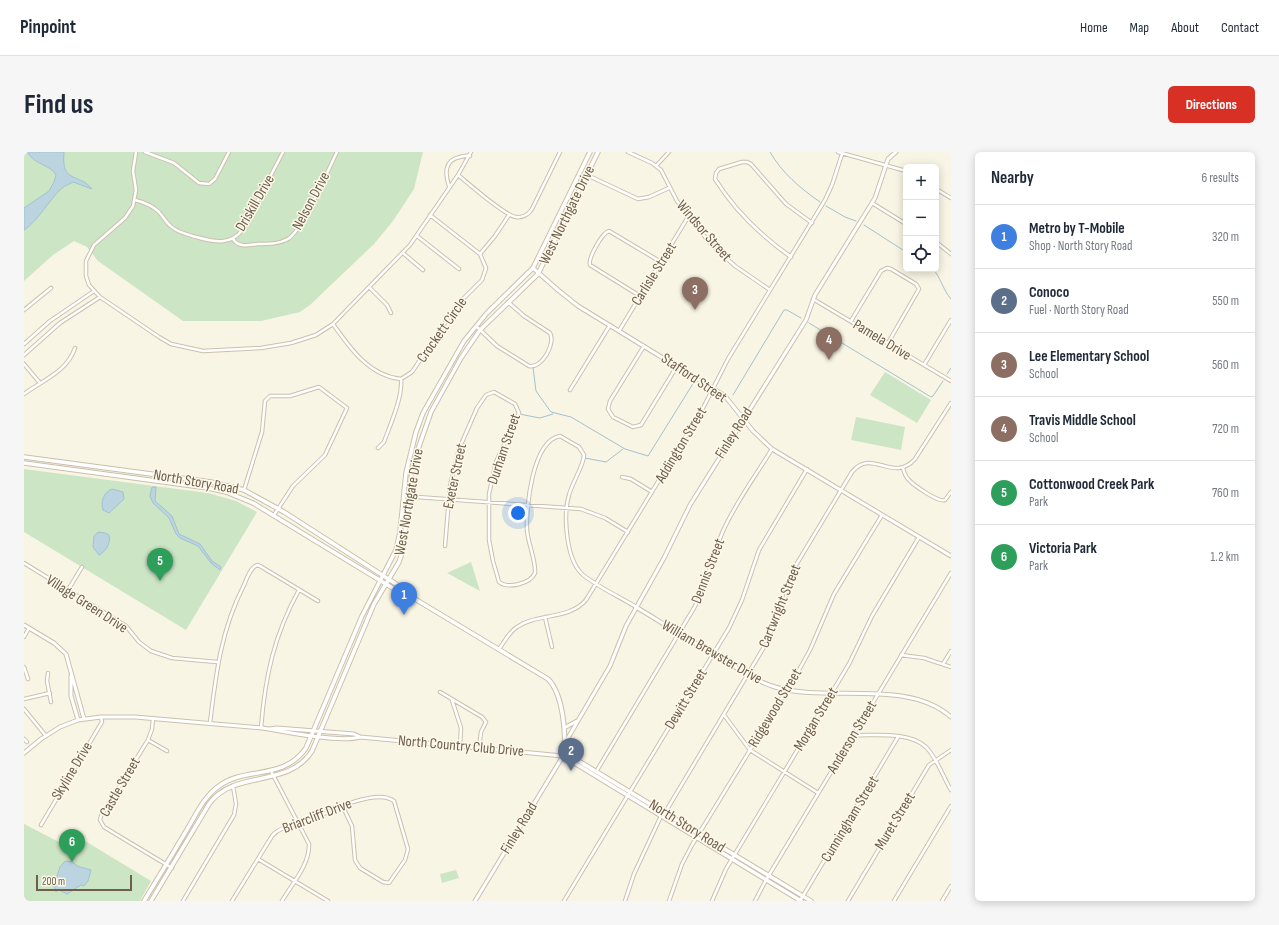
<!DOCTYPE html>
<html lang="en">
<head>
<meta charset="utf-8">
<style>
	:root { --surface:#fff; --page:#f6f6f7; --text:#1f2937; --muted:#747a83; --line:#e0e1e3; --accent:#d93025 }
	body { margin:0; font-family:"Sofia Sans Condensed",sans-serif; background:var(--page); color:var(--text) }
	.controls { position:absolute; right:12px; top:12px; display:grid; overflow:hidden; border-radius:6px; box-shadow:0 2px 10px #0003 }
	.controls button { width:36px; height:36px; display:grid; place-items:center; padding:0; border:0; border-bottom:1px solid var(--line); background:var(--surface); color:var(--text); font:20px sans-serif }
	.scale { position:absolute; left:12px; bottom:10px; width:96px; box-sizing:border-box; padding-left:4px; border:2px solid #6e5e4c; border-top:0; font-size:11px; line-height:14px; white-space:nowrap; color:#6e5e4c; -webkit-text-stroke:3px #fdf8e9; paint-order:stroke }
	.you { position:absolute; left:494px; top:361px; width:14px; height:14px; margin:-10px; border:3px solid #fff; border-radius:50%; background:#1a73e8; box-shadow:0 0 0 6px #1a73e833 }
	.badge { display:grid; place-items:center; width:26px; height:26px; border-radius:50%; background:var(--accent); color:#fff; font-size:13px; font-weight:700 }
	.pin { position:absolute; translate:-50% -33px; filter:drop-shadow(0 1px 2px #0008) }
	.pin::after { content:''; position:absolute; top:21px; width:14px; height:12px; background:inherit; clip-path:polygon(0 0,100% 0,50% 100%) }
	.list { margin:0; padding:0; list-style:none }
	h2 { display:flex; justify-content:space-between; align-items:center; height:52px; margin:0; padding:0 16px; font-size:17px }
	h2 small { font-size:13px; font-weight:400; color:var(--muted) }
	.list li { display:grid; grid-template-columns:26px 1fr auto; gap:12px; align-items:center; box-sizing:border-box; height:64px; padding:0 16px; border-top:1px solid var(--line) }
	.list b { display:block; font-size:15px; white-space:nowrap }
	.list p { margin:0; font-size:13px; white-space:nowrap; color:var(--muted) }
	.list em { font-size:13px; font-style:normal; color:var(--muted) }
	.icon { flex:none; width:22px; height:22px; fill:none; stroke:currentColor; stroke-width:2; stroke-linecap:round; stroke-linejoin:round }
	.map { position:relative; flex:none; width:927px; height:749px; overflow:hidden; border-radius:6px }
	header { display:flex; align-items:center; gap:24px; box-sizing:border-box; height:56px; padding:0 20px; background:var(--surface); border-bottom:1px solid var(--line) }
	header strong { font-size:19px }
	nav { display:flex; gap:22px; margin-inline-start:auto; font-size:14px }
	.intro { display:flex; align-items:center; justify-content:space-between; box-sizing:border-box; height:96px; padding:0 24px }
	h1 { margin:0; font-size:28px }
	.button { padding:10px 18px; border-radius:6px; background:var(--accent); color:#fff; font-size:14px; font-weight:700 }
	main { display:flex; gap:24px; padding:0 24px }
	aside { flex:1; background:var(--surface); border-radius:6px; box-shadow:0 2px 10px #0003 }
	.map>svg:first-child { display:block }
	.green { fill:#cce5c4 }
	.water { fill:#bbd4e0; stroke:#a2c1d1 }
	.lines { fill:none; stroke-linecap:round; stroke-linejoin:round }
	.stream { stroke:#a2c1d1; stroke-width:1 }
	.minor-casing { stroke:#cbc0ae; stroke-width:4.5 }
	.tertiary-casing { stroke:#cbc0ae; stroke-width:5 }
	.secondary-casing { stroke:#ccbfaa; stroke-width:5.5 }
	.minor { stroke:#fff; stroke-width:2.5 }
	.tertiary { stroke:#fff; stroke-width:3 }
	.secondary { stroke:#fff; stroke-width:3.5 }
	.labels { text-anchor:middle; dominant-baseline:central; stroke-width:3; stroke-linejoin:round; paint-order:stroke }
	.street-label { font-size:15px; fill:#6e5e4c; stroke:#fdf8e9 }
</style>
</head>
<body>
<header>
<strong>Pinpoint</strong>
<nav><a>Home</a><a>Map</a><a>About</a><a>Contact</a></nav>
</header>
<div class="intro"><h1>Find us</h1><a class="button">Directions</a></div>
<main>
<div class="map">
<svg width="927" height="749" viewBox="0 0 927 749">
	<rect width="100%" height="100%" fill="#f9f5e4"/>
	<path class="green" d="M0,0h399l-9,37 -21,32 -19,23 -64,61 -10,7 -39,9h-78l-85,-60 -11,-14 -13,-6 -21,14 -29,26z
		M861,220l46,28 -14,23 -47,-28z
		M832,265l49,10 -4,23 -50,-10z
		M0,317l184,24 28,8 21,11 -71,118 -162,-98z
		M447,410l9,29 -33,-18z
		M0,672l35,18 8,-12 84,51 -11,20h-116z
		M432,718l3,8 -17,5 -2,-9z"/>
	<path class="water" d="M3,0h37c-3,33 15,20 28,37l-19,-7c-4,2 -8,4 -11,6 -14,13 -23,32 -38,42v-22l25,-17 5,-9 2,-7c-6,-11 -20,-9 -29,-23z
		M128,335h4l-1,14 17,15 7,18 21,10 12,17 9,6 -1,3 -9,-7 -13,-17 -18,-8 -4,-4 -7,-16 -16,-15 -3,-7z
		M88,337l11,3 1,7 -15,14 -6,-3c-3,-8 1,-18 9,-21z
		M74,380l7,1 4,2c2,9 -3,16 -10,20l-6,-8 1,-11z
		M41,709l8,1 4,4 14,4 -3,11 -4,5 -3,-1 -14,9 -10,-5 -1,3 -2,-7 6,-18z"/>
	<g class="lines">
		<path class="stream" d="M746,0c12,21 30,36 50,50
			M802,54l19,11 11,4
			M840,73l42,27
			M909,117c8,9 10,21 18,30
			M785,171l122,74 2,-1 10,-15
			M509,215l3,24 15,21 20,5 54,32 23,7 46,-74
			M923,222l4,-6
			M709,243l51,-85h3l14,8
			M495,262l21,4 13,-4
			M561,306l21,4 17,-13"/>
		<g class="minor-casing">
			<path id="minor" d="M112,0l-3,19 3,19 -3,16 -8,12 -31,27 -8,16v15l3,9 11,12 59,40 12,7 32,7 58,-3 30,-5 25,-8 17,-11 77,-79 48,-70 13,-23
				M121,0l29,11 25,20 10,1 6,-5 14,-27
				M604,0l24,11 9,7 16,31 32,41 26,24 35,24
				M814,0l68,19
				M632,14l13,-14
				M434,23c11,9 47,41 58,42 7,1 13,-3 16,-8l28,-57
				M563,23l51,24 11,-2 20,-9
				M425,34c-4,-12 -5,-26 11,-29 4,-1 6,-2 10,-1
				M912,37l15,9
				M111,48c8,2 18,6 24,12 5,6 8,12 14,16 7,5 16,7 23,9 18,5 35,9 47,-8l40,-77
				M848,51l34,21
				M393,84l42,33
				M209,87c6,9 15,6 25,5 10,0 21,0 30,-5 14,-8 40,-69 49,-87
				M912,90l15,12
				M379,101l20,17
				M456,102l15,-18 14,-21
				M767,105c-31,-22 -56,-46 -76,-78l1,-6 3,-4 23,-7h5l4,2 35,40 26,19
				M346,136l17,17 4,8
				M616,144l-50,-31c-2,-7 12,-32 19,-34l52,31
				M789,147l138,82
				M0,158l27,-22
				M827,169l30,-50 6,-3 4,1 25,15 3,5 -31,54
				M309,172c17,24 36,52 68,55l11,-7 45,-67 25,-25 4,-12 -6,-14 -50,-39
				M452,174l21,20 32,20c13,3 27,-23 21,-33l-26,-17 -16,-14
				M595,179l69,-114
				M0,192l26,-23 44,-30
				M620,194l-34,55 -2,8 5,8 20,10 8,-2 36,-59
				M0,203l36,-32 40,-26
				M0,212l16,19
				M900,213l27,-45
				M546,238l40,-65
				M0,242c19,-14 43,-22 51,-46
				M354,296l6,-6c6,-17 19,-45 17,-63
				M879,316c1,4 2,8 5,11 5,6 31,24 37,21l6,-8
				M598,325l9,2 21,13
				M220,338l18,-58 3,-31 5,-5h20l29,-9 28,21 -22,47 -32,31 -19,29
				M379,344l178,13 24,9 23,14
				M421,394l5,-60 9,-37 18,-41 9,-13 8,-3 21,12 4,9 -23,49 -7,32v46l4,21 6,21c9,7 31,2 36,-9 1,-13 -7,-29 -8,-43 -1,-22 5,-89 33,-94l19,11 5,8c0,10 -12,28 -15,40 -6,20 -3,62 12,78 11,11 41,25 55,34
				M0,411l102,63 13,16 12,9 21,7 45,4
				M44,438l14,-23
				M521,465l7,30
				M0,485l5,-9
				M475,497c6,-8 10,-17 18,-22 20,-14 52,-7 69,-27l117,-192 25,-49 97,-159 7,-15 10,-31
				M877,503l23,3 27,9
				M919,512l8,-13
				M0,515l4,12
				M24,521l-1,8 4,21
				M416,540l42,25 4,5 -5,10 -2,16
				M0,547l26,-6
				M428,548l9,28 -1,18
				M0,557l22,27
				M700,563l26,35 68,43
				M129,566l-1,11 -4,11 -47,76 -1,4 4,7 68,41
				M186,571c6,-50 11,-93 34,-138 3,-7 6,-17 13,-20l3,1 58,35
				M237,576c4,-51 13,-93 38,-138
				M829,583c21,1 56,-4 73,12 11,11 17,30 25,43
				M0,587l3,3
				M124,588l19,11
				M247,619l38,73c1,20 -17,40 -27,57
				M572,620l98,-164c13,-24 18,-52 29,-77 13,-29 33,-56 49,-82
				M17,673l61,-103 -1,-5
				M234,707l70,42
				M159,749l51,-86 2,-11 -3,-18
				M208,749l40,-65c9,-11 24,-10 37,-15 17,-8 67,-34 85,-20l14,48 -3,11 -16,23 -6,-1 -23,-14 -5,-8 -3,-34 -10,-21
				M540,749l165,-273 13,-28 17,-50 48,-81
				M601,749l9,-27 27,-58 5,-5 98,-164 18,-38 14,-44 56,-93c20,-25 41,12 63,-13l36,-56
				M645,749l13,-37 10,-19 107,-175 11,-20 24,-56 48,-79
				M688,749l14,-32 123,-205 23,-48 47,-79
				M731,749l11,-21 185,-307
				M776,749l98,-164
				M824,749l81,-136 22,-15
				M870,749l57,-95
				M918,749l9,-15"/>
		</g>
		<g class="tertiary-casing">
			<path id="tertiary" d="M509,116l25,22 20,16 147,90 28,35 19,18 179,107
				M612,455c28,17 55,34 83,50 18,11 36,24 56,30 53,16 132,-9 176,30
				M0,473l30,18 12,11 18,65
				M47,524v20l7,24
				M542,575l11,-6
				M245,577l8,-1 77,6 6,3
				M541,591l45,-77 16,-40 38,-68 26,-53 116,-185 9,-25 60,-97 13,-39 8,-7
				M0,601l17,-14 19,-12 18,-7 23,-3h34l128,11c22,4 77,15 97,9l203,19 -88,145"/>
		</g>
		<g class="secondary-casing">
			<path id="secondary" d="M0,305l187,25 33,8 40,22 123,79 3,5
				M0,311l184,25 18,4 27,11 151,92 6,1 138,83c15,15 19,56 15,77
				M539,604l9,1 239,144
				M539,604l238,145
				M120,749c14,-23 28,-46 41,-68 10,-16 18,-36 34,-47 27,-20 64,-5 87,-38l56,-132 34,-66 4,-18 6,-59 10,-41 7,-19 41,-72 23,-28 46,-45 57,-116
				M127,749l58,-97c25,-35 79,-15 103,-53l62,-147 25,-42 4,-12 9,-78 5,-20 14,-40 30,-54 19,-28 58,-56 60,-122"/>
		</g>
		<use href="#minor" class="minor"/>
		<use href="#tertiary" class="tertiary"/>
		<use href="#secondary" class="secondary"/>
	</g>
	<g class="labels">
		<g class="street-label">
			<text transform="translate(287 49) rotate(-62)">Nelson Drive</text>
			<text transform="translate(231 51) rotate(-60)">Driskill Drive</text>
			<text transform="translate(543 63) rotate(-64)">West Northgate Drive</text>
			<text transform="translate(680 79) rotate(49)">Windsor Street</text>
			<text transform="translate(630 122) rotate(-58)">Carlisle Street</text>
			<text transform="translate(418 178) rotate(-55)">Crockett Circle</text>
			<text transform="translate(858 188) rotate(31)">Pamela Drive</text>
			<text transform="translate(670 226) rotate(34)">Stafford Street</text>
			<text transform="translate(710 281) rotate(-58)">Finley Road</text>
			<text transform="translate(657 293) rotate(-59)">Addington Street</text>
			<text transform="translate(480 297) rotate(-71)">Durham Street</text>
			<text transform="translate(431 324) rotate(-78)">Exeter Street</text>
			<text transform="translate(172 330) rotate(10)">North Story Road</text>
			<text transform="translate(385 350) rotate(-80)">West Northgate Drive</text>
			<text transform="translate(684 419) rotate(-69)">Dennis Street</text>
			<text transform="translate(63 452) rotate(33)">Village Green Drive</text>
			<text transform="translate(756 454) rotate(-68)">Cartwright Street</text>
			<text transform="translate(688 500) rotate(30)">William Brewster Drive</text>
			<text transform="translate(662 547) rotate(-59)">Dewitt Street</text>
			<text transform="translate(751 556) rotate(-59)">Ridgewood Street</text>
			<text transform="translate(792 567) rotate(-59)">Morgan Street</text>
			<text transform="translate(828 585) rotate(-59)">Anderson Street</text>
			<text transform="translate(437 594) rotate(5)">North Country Club Drive</text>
			<text transform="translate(48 619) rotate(-59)">Skyline Drive</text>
			<text transform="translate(96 635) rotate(-60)">Castle Street</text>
			<text transform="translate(293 664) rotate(-21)">Briarcliff Drive</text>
			<text transform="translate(826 667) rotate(-59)">Cunningham Street</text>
			<text transform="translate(871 669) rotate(-59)">Muret Street</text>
			<text transform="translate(663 674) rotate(32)">North Story Road</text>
			<text transform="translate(495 676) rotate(-59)">Finley Road</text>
		</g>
	</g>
</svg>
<div class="controls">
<button>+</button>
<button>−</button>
<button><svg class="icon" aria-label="locate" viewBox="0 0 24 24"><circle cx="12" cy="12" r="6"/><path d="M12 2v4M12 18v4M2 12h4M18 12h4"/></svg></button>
</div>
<div class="scale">200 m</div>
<div class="you"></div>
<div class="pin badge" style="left:380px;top:463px;background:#3f7fe0">1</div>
<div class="pin badge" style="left:547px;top:619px;background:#5c6f8a">2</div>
<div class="pin badge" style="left:671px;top:158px;background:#8d6e63">3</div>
<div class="pin badge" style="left:805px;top:208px;background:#8d6e63">4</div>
<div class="pin badge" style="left:136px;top:429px;background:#2e9e5b">5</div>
<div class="pin badge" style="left:48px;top:710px;background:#2e9e5b">6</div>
</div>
<aside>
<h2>Nearby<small>6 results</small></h2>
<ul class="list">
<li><span class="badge" style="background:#3f7fe0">1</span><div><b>Metro by T-Mobile</b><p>Shop · North Story Road</p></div><em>320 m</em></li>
<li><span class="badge" style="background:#5c6f8a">2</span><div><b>Conoco</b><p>Fuel · North Story Road</p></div><em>550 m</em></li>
<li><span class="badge" style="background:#8d6e63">3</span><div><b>Lee Elementary School</b><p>School</p></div><em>560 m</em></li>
<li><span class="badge" style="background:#8d6e63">4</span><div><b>Travis Middle School</b><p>School</p></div><em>720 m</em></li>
<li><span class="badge" style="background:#2e9e5b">5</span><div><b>Cottonwood Creek Park</b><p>Park</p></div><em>760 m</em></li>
<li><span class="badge" style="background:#2e9e5b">6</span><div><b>Victoria Park</b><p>Park</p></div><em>1.2 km</em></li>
</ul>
</aside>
</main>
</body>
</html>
